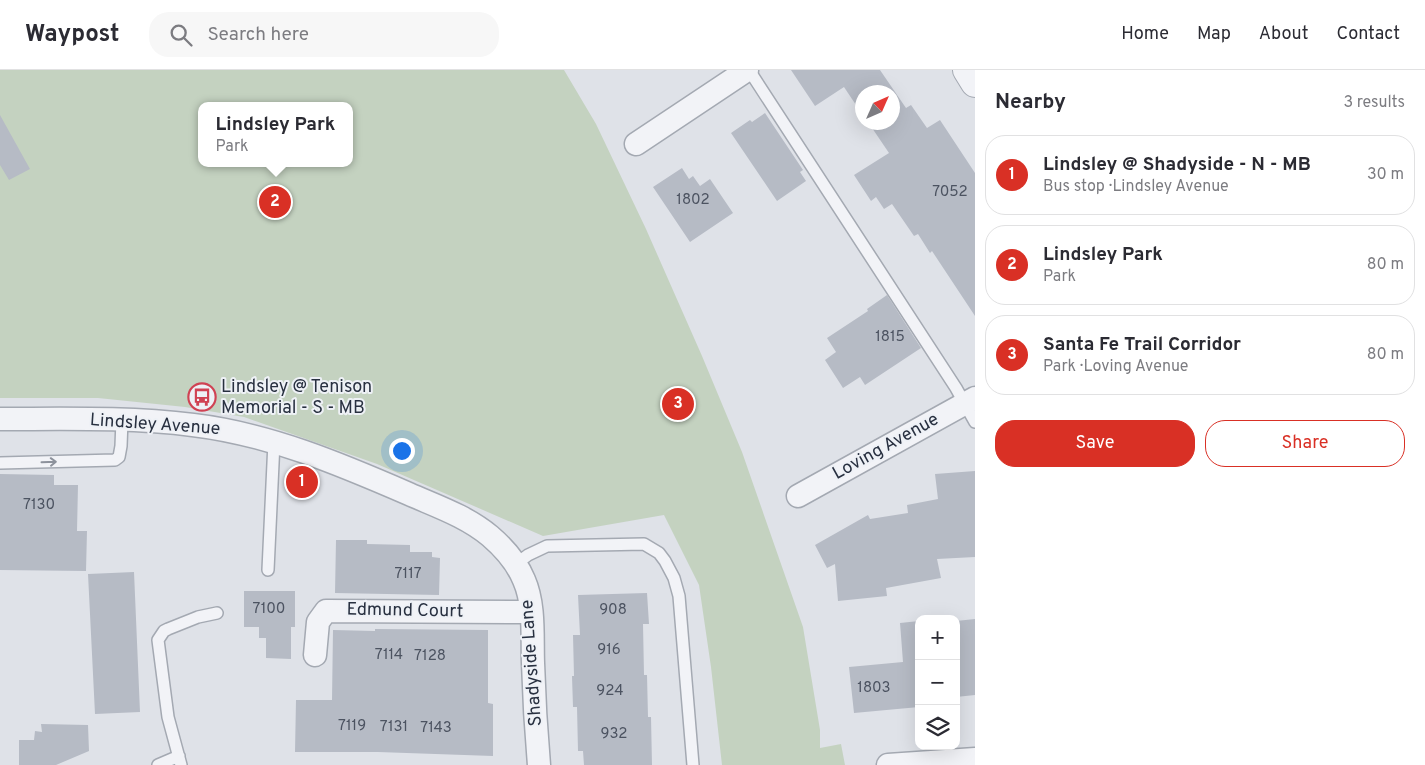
<!DOCTYPE html>
<html lang="en">
<head>
<meta charset="utf-8">
<style>
	:root { --surface:#fff; --page:#f7f7f7; --text:#2b2b33; --muted:#7c7c81; --line:#e1e1e2; --accent:#d93025 }
	body { margin:0; font-family:Overpass,sans-serif; background:var(--page); color:var(--text) }
	.controls { position:absolute; right:15px; bottom:15px; display:grid; overflow:hidden; border-radius:10px; box-shadow:0 5px 20px #0002 }
	.controls button { width:45px; height:45px; display:grid; place-items:center; padding:0; border:0; border-bottom:1px solid var(--line); background:var(--surface); color:var(--text); font:25px sans-serif }
	.compass { position:absolute; left:855px; top:15px; width:45px; height:45px; border-radius:50%; background:var(--surface); box-shadow:0 5px 20px #0002; rotate:45deg }
	.you { position:absolute; left:401px; top:380px; width:18px; height:18px; margin:-12px; border:4px solid #fff; border-radius:50%; background:#1a73e8; box-shadow:0 0 0 8px #1a73e833 }
	.badge { display:grid; place-items:center; width:32px; height:32px; border-radius:50%; background:var(--accent); color:#fff; font-size:16px; font-weight:700 }
	.pin { position:absolute; translate:-50% -50%; border:2px solid #fff; box-shadow:0 1px 5px #0006 }
	.popup { position:absolute; left:198px; top:32px; width:155px; height:65px; box-sizing:border-box; display:grid; place-content:center; border-radius:10px; background:var(--surface); filter:drop-shadow(0 1px 4px #0005); font-size:16px; white-space:nowrap; color:var(--muted) }
	.popup b { font-size:19px; color:var(--text) }
	.popup::after { content:''; position:absolute; left:50%; top:100%; margin-left:-10px; border:10px solid transparent; border-top-color:var(--surface) }
	.list { margin:0; padding:0; list-style:none }
	h2 { display:flex; justify-content:space-between; align-items:center; height:65px; margin:0; padding:0 20px; font-size:21px }
	h2 small { font-size:16px; font-weight:400; color:var(--muted) }
	.list li { display:grid; grid-template-columns:32px 1fr auto; gap:15px; align-items:center; box-sizing:border-box; height:80px; margin:0 10px 10px; padding:0 10px; border:1px solid var(--line); border-radius:20px }
	.list b { display:block; font-size:19px; white-space:nowrap }
	.list p { margin:0; font-size:16px; white-space:nowrap; color:var(--muted) }
	.list em { font-size:16px; font-style:normal; color:var(--muted) }
	.actions { display:flex; gap:10px; padding:15px 20px }
	.actions a { flex:1; padding:11px 0; border:1px solid var(--accent); border-radius:20px; text-align:center; font-size:18px; color:var(--accent) }
	.actions .main { background:var(--accent); color:#fff }
	.icon { flex:none; width:28px; height:28px; fill:none; stroke:currentColor; stroke-width:2; stroke-linecap:round; stroke-linejoin:round }
	.map { position:relative; flex:none; width:975px; height:695px; overflow:hidden }
	header { display:flex; align-items:center; gap:30px; box-sizing:border-box; height:70px; padding:0 25px; background:var(--surface); border-bottom:1px solid var(--line) }
	header strong { font-size:24px }
	nav { display:flex; gap:28px; margin-inline-start:auto; font-size:18px }
	.search { width:350px; height:45px; background:var(--page); display:flex; align-items:center; gap:12px; box-sizing:border-box; padding:0 18px; border-radius:20px; color:var(--muted); font-size:19px }
	main { display:flex }
	aside { flex:1; background:var(--surface) }
	.map>svg:first-child { display:block }
	.green { fill:#c4d2c0; fill-rule:evenodd }
	.building { fill:#b6bbc5 }
	.lines { fill:none; stroke-linecap:round; stroke-linejoin:round }
	.service-casing { stroke:#a4a9b2; stroke-width:14 }
	.minor-casing { stroke:#a4a9b2; stroke-width:25 }
	.tertiary-casing { stroke:#a4a9b2; stroke-width:30 }
	.service { stroke:#f2f3f7; stroke-width:11 }
	.minor { stroke:#f2f3f7; stroke-width:22 }
	.tertiary { stroke:#f2f3f7; stroke-width:28 }
	.oneway { stroke:#8d929c }
	.labels { text-anchor:middle; dominant-baseline:central; stroke-width:4; stroke-linejoin:round; paint-order:stroke }
	.number-label { font-size:15px; fill:#4c5361 }
	.poi-label { font-size:18px; fill:#283040; stroke:#eef1f6; text-anchor:start }
	.street-label { font-size:18px; fill:#283040; stroke:#eef1f6 }
</style>
</head>
<body>
<header>
<strong>Waypost</strong>
<div class="search"><svg class="icon" aria-label="search" viewBox="0 0 24 24"><circle cx="10" cy="10" r="6"/><path d="M15 15l6 6"/></svg>Search here</div>
<nav><a>Home</a><a>Map</a><a>About</a><a>Contact</a></nav>
</header>
<main>
<div class="map">
<svg width="975" height="695" viewBox="0 0 975 695">
	<rect width="100%" height="100%" fill="#dfe2e8"/>
	<path class="green" d="M0,0h564l32,54 50,105 56,127 40,96 61,175 17,103v18l21,-4 4,21h-123l-11,-98 -12,-82 -35,-70 -121,21 -166,-72 -133,-47 -59,-10 -87,-9h-98zM201,36h148v57h-148z"/>
	<path class="building" d="M791,0h89l26,38 5,-3 16,23 13,-8 35,53v143l-43,-65 -2,2 -12,-19 -4,2 -22,-32 -8,5 -8,-12 -5,4 -17,-26 35,-22 -21,-31h24v-30h-30v22l-18,-27 -29,19z
		M765,43l38,57 -3,2 6,9 -29,20 -46,-68 19,-13 2,2z
		M0,45l30,54 -21,11 -9,-15z
		M682,98l7,11 4,-3 7,10 10,-7 23,34 -43,29 -37,-55z
		M887,225l34,53 -56,37 -5,-8 -17,11 -18,-28 11,-8 -9,-14 41,-27 -1,-2z
		M975,401v86l-38,2 4,19 -55,10 1,8 -49,5 -3,-37 -8,4 -12,-23 53,-30 2,4 38,-6 -1,-8 31,-6 -3,-25z
		M0,404l54,1v10h24l-1,46h10l-1,40 -86,-1z
		M336,470h31v4l43,1v7h22v5l8,1 -1,37 -104,-2z
		M134,502l6,140 -45,2 -7,-140z
		M244,521h51v36h-4v32l-25,-1v-20h-7v-11h-15z
		M647,523l2,31h-6l1,51h3l1,42h3l1,48h-68l-1,-14h-5l-1,-44h-4l-1,-31h2l-1,-41h7l-2,-40z
		M975,549v76l-19,2v-76z
		M919,551v86l-65,6 -5,-46 54,-5 -3,-39z
		M375,559l113,1v73l5,1v52l-115,-4h-83l1,-52h36l1,-70 42,1z
		M41,654l47,1 1,26 -33,14h-37v-25h15l1,-9 7,1z"/>
	<g class="lines">
		<g class="service-casing">
			<path id="service" d="M749,0l207,318 19,34
				M0,393l115,-3 4,-3 2,-11 1,-26
				M516,494l12,-9 19,-9 97,-2 15,9 6,8 9,17 5,18 14,169
				M268,500l6,-128
				M158,695l21,-9
				M181,695l-13,-48 -10,-77 6,-9 4,-2 30,-12 19,-4"/>
		</g>
		<g class="minor-casing">
			<path id="minor" d="M636,74l111,-74
				M0,349c64,0 129,-2 193,6 76,9 147,39 216,69 27,12 57,22 81,42 14,12 27,27 34,44 11,25 8,57 9,83 1,34 3,68 6,102
				M798,426l177,-98
				M315,585l3,-33 8,-11 205,1
				M888,695l87,-6"/>
		</g>
		<g class="tertiary-casing">
			<path id="tertiary" d="M967,0l8,13"/>
		</g>
		<use href="#service" class="service"/>
		<use href="#minor" class="minor"/>
		<use href="#tertiary" class="tertiary"/>
	</g>
	<defs><path id="oneway-shaft" d="M-6 0H5M1.5-3L5.5 0L1.5 3" fill="none" stroke-width="1.6" stroke-linecap="round" stroke-linejoin="round" transform="scale(1.25)"/></defs>
	<use class="oneway" href="#oneway-shaft" transform="translate(49 392) rotate(-2)"/>
	<defs>
		<g id="bus-ring" transform="scale(1.4375)"><circle r="9.5" fill="#eef1f6" stroke="#d04253" stroke-width="1.5"/><path d="M-5-6H5V4H4V6H2V4H-2V6H-4V4H-5ZM-3.5-4V0h7V-4ZM-3.5 1.2v1.5H-2V1.2ZM2 1.2v1.5H3.5V1.2Z" fill="#d04253"/></g>
	</defs>
	<g fill-rule="evenodd">
		<use href="#bus-ring" x="202" y="327"/>
	</g>
	<g class="labels">
		<g class="number-label">
			<text x="950" y="122">7052</text>
			<text x="693" y="130">1802</text>
			<text x="890" y="267">1815</text>
			<text x="39" y="435">7130</text>
			<text x="408" y="504">7117</text>
			<text x="269" y="539">7100</text>
			<text x="613" y="540">908</text>
			<text x="609" y="580">916</text>
			<text x="389" y="585">7114</text>
			<text x="430" y="586">7128</text>
			<text x="874" y="618">1803</text>
			<text x="610" y="621">924</text>
			<text x="352" y="656">7119</text>
			<text x="394" y="657">7131</text>
			<text x="436" y="658">7143</text>
			<text x="614" y="664">932</text>
		</g>
		<g class="poi-label">
			<text x="221" y="317">Lindsley @ Tenison<tspan x="221" dy="21">Memorial - S - MB</tspan></text>
		</g>
		<g class="street-label">
			<text transform="translate(155 355) rotate(4)">Lindsley Avenue</text>
			<text transform="translate(886 377) rotate(-29)">Loving Avenue</text>
			<text transform="translate(405 541) rotate(1)">Edmund Court</text>
			<text transform="translate(532 593) rotate(-94)">Shadyside Lane</text>
		</g>
	</g>
</svg>
<div class="controls">
<button>+</button>
<button>−</button>
<button><svg class="icon" aria-label="layers" viewBox="0 0 24 24"><path d="M12 4l9 5-9 5-9-5zM3 14l9 5 9-5"/></svg></button>
</div>
<svg class="compass" viewBox="-18 -18 36 36"><path d="M0-13l5 13h-10z" fill="#e53935"/><path d="M0 13l5-13h-10z" fill="#7c7c81"/></svg>
<div class="you"></div>
<div class="pin badge" style="left:302px;top:412px">1</div>
<div class="pin badge" style="left:275px;top:132px">2</div>
<div class="popup"><b>Lindsley Park</b>Park</div>
<div class="pin badge" style="left:678px;top:334px">3</div>
</div>
<aside>
<h2>Nearby<small>3 results</small></h2>
<ul class="list">
<li><span class="badge">1</span><div><b>Lindsley @ Shadyside - N - MB</b><p>Bus stop · Lindsley Avenue</p></div><em>30 m</em></li>
<li><span class="badge">2</span><div><b>Lindsley Park</b><p>Park</p></div><em>80 m</em></li>
<li><span class="badge">3</span><div><b>Santa Fe Trail Corridor</b><p>Park · Loving Avenue</p></div><em>80 m</em></li>
</ul>
<div class="actions"><a class="main">Save</a><a>Share</a></div>
</aside>
</main>
</body>
</html>
